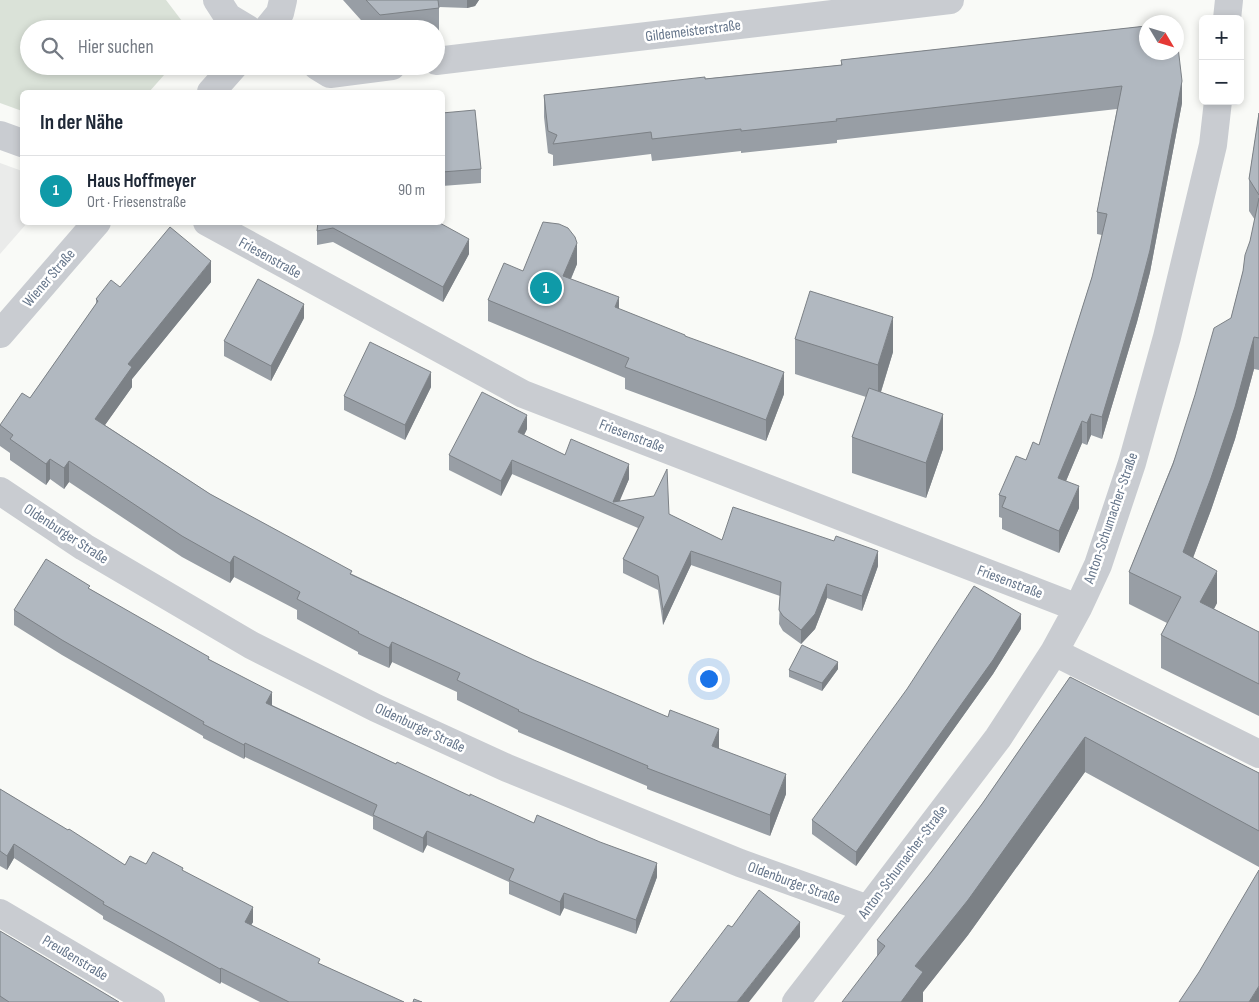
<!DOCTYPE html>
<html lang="de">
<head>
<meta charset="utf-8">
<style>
	:root { --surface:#fff; --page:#f2f2f3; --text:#1f2937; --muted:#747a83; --line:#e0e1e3; --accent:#f3691e }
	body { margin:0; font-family:"Sofia Sans Condensed",sans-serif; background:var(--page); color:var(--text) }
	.controls { position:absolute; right:15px; top:15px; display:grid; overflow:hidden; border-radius:8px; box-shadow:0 2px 8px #0003 }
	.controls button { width:45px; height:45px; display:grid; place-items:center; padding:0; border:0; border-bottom:1px solid var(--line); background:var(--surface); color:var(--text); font:25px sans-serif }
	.compass { position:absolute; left:1139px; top:15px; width:45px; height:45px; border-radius:50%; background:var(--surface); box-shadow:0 2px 8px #0003; rotate:128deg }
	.you { position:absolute; left:708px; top:678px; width:18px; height:18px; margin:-12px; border:4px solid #fff; border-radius:50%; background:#1a73e8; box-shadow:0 0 0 8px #1a73e833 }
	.badge { display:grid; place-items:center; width:32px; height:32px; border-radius:50%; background:var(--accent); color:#fff; font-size:16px; font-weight:700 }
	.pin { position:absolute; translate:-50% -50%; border:2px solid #fff; box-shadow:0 1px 5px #0006 }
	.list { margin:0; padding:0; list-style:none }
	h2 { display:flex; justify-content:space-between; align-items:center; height:65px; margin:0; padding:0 20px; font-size:21px }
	h2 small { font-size:16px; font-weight:400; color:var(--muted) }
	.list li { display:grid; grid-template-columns:32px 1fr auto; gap:15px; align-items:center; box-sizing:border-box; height:70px; padding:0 20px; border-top:1px solid var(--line) }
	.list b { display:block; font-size:19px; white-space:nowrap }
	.list p { margin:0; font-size:16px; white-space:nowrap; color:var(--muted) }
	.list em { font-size:16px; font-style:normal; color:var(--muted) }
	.icon { flex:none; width:28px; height:28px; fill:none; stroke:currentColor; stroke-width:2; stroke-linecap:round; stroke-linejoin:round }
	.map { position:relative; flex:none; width:1259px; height:1002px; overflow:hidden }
	.search { position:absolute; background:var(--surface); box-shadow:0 2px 8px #0003; left:20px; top:20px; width:425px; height:55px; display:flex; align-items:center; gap:12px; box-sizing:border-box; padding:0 18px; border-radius:28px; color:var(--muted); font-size:19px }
	.panel { position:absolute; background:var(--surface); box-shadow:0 2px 8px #0003; left:20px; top:90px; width:425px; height:135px; border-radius:8px }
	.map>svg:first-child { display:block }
	.built { fill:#eaebea }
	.green { fill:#dae2d8 }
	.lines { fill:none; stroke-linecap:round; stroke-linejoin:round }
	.minor { stroke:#c9ccd1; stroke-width:28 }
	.wall { fill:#989ea5 }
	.shaded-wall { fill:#7c8186 }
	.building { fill:#b1b8c0; stroke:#7c8186 }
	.labels { text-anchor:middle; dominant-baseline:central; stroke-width:5; stroke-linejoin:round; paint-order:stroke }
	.street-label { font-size:15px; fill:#66768b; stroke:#fff }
</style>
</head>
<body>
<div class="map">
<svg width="1259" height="1002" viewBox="0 0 1259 1002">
	<rect width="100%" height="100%" fill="#f9faf7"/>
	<path class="built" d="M0,163l22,8v51l5,1 -27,31z"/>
	<path class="green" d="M0,0h166l22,29h-159v37h143l-23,26h-127v19l-22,-8z"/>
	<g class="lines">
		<path class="minor" d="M217,0l11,17 20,12
			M1227,19l2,-19
			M267,29l13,-16 3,-13
			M436,61l514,-61
			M317,66l13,8 62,-8
			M211,92l23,-26
			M0,135l22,8
			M207,222l316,172 555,214
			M0,334l97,-112
			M0,491l84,56 167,98 125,63 131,60 233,95 128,46
			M1054,652l205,102
			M0,913l151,89
			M796,1002l72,-93 130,-171 56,-86 24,-44 20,-43 34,-102 35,-126 46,-192 5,-44"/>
	</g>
	<path class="wall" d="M343,0h136l-4,6 -8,2 -28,-1v26l-3,1v-5h-67z
		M1146,26l36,77 -32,169 -13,50 -35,117 -11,-4 -4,10 -5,-2 -16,38 13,27 -20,45 -57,-24v-11l-3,-1v-22l27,-35 13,-15 53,-168 10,-42 -5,-1v-22l20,-103 -280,31v3l-96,10v-2l-89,10 -1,-7 -98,12v-11l-5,-2 -4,-36v-22l297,-30v-5z
		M442,113l39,56v14l-39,3z
		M1259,113v257l-5,-1 -19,70 -24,71 -18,48 24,45 -3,6 45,23v84l-98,-48v-33l6,-12 -38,-19v-32l102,-254 12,-47 12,-51 -6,-9v-32z
		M318,222l151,32 -26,48 -110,-60 -16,3v-14z
		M577,264l-6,15 48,30 66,28 99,57 -18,47 -141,-52v-11l-137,-57v-21l35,-29z
		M211,282l-79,97v8l-27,38 105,69 142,80 367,175 67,45 -16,42 -123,-47v-3l-129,-54v-2l-61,-30v-8l-65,-30 -3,6 -31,-14v-2l-61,-33v-9l-63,-33 -4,6 -48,-26 -113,-75 -5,7 -14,-10 -4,6 -36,-25v-7l-10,-7v-21l30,-27 66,-94v-5l24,-12z
		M304,318l-33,63 -47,-25v-15z
		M795,339l98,13 -12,40 62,57 -17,49 -74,-25v-36l14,-40 -71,-23z
		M431,387l-26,53 -61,-30v-14z
		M527,429l-3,6 41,20 64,24 -10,22 50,13 53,26 156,26 -16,45 -35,-13 -12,31 -14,15 -18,-13 -4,-7 1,-28 -89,-31 -28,60 -5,-35 -35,-17v-14l15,-31 -126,-54 -11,22 -52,-26v-15z
		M90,589l119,70 63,46 124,59 261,113 -21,57 -72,-26 -4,8 -51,-22v-12l-82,-37 -4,8 -50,-24v-12l-128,-60 -1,2 -41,-21v-2l-141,-81 -48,-30v-15z
		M1021,629l-28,45 -137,192 -44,-32v-14z
		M838,669l-16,22 -33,-14v-7z
		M1070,677l189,96v94l-174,-95 -117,163 -45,57v10l-46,-46v-16l55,-69 50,-67z
		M0,789l125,76 21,-1 37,7 70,51 -2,3 69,39 84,38h-144l-39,-20 -1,2 -117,-65v-3l-89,-58 -7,12 -7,-4z
		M0,931l119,71h-119z"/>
	<path class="shaded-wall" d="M467,0h12l-4,6 -8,2z
		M1182,81v22l-32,169 -13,50 -35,117v-22z
		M469,239v15l-26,48v-15z
		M577,243v21l-14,33v-21z
		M211,261v21l-79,97v8l-37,52v-20l33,-55z
		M619,297v21l-4,-11z
		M304,304v14l-33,63v-15z
		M893,317v35l-15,49v-36z
		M1254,337v32l-19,70 -24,71 -28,74v-32z
		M431,372v15l-26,53v-15z
		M784,372v22l-18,47v-21z
		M943,414v35l-17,49v-35z
		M1091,414v21l-4,10v-22z
		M527,415v14l-9,18v-15z
		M1082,421v22l-24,57v-22z
		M50,459v20l-4,6v-21z
		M512,460v14l-11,22v-15z
		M69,461v21l-5,7v-21z
		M629,464v15l-11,26 -5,-3z
		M1079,486v22l-20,45v-22z
		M691,551v14l-28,60v-15z
		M878,551v15l-16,45v-15z
		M234,556v21l-4,6v-20z
		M1217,571v32l-17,31v-32z
		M827,584v14l-12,31 -14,15v-14z
		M1021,614v15l-28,45 -137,192v-14z
		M392,642v20l-3,6v-20z
		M838,662v7l-16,22v-8z
		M272,692v15l-6,-4z
		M719,729v20l-7,-3z
		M1085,737v35l-117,163 -45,57v10h-22l14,-36z
		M245,743v14l-1,2v-14z
		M786,774v20l-16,42v-21z
		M427,831v14l-4,8v-15z
		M14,844v14l-7,12v-14z
		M657,863v14l-21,57v-14z
		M564,893v15l-4,8v-14z
		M253,907v15l-8,14v-14z
		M800,922v15l-51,65h-12z
		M221,968v14l-1,2v-15z
		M1259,986v16h-10z"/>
	<path class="building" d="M366,0h72l1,8 -59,7z
		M1146,26v26h30v-22l6,51 -32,169 -13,50 -35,117 -11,-3 -4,9 -5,-2 -24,57 21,8 -20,45 -57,-24 4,-10 -7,-2 17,-39 10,4 7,-18 6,3 53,-168 15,-63 -10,-2 25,-126 -286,33 1,2 -96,10v-2l-89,10 -1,-7 -98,12 4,-9 -9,-4 -4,-36 161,-18v2l137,-14 -1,-5z
		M475,110l6,59 -39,3v-59z
		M1259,113v82l-10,-16z
		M1259,198v140l-5,-1 -19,70 -24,71 -28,74 34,19 -17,31 59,30v52l-98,-49 20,-38 -52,-25 44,-108 22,-69 19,-67 17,-10 12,-47 2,-16 5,-14z
		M318,222h120l31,17 -26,48 -110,-59 -16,3z
		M543,222l16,2 9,4 7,9 2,6 -14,33 56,21 -4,10 70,28v1l99,36 -18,48 -141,-53 4,-9 -141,-58 16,-37 19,8z
		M170,227l41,34 -83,103 4,3 -37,52 115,75 142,77 -2,3 184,86 134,57 2,-7 49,19 -7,17 74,28 -16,41 -123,-47 1,-2 -130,-55 1,-1 -62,-30 3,-7 -68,-31 -3,6 -31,-15 1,-1 -62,-33 3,-7 -66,-36 -4,7 -48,-27 -113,-75 -5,7 -14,-9 -4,5 -36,-25 3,-4 -13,-10 22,-32 8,5 68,-97 -2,-2 15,-19 9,7z
		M258,279l46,25 -33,62 -47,-25z
		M810,291l83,26 -15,48 -83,-26z
		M370,342l61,30 -26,53 -61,-29z
		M869,388l74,26 -17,49 -74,-26z
		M482,392l45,23 -9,17 47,23 6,-16 58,25 -16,38 41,-6 13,-27 2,45 53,26 11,-33 101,34 2,-5 42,15 -16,45 -35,-12 -12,30 -14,16 -18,-14 -4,-6 2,-28 -90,-31 -28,59 -5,-34 -35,-17 21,-42 -132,-57 -11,21 -52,-26z
		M46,559l44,27 -2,2 121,69 -1,2 64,33 -6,11 130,61 1,-2 73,34v-2l64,29 3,-8 63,27 57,21 -21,57 -72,-27 -4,9 -51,-22 5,-11 -87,-38 -4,7 -50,-23 4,-10 -132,-62 -1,2 -41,-21 1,-2 -142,-82 -48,-30z
		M974,586l47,28 -28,46 -137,192 -44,-32 95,-131z
		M802,645l36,17 -16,21 -33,-13z
		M1070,677l189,96v58l-174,-94 -117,163 -53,66 8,6 -22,30h-59l43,-56 -8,-6 55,-69 50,-67z
		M0,789l68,41 1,-1 56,36 5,-9 16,8 7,-12 30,16 -1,2 71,37 -8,15 75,37 -2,4 86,39h-115l-68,-34 -1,1 -117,-65 1,-2 -90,-58 -7,12 -7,-5z
		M1259,870v116l-10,16h-70l20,-30z
		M759,890l41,32 -63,80h-67l58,-77 4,2z
		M0,931l119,71h-110l-9,-6z
		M414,999l8,3h-9z"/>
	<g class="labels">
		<g class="street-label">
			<text transform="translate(693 31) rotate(-7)">Gildemeisterstraße</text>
			<text transform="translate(270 258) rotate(29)">Friesenstraße</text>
			<text transform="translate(49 278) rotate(-49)">Wiener Straße</text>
			<text transform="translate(632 436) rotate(21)">Friesenstraße</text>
			<text transform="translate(1111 518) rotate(-71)">Anton-Schumacher-Straße</text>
			<text transform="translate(66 534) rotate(33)">Oldenburger Straße</text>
			<text transform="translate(1010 582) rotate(21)">Friesenstraße</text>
			<text transform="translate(420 728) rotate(25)">Oldenburger Straße</text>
			<text transform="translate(903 862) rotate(-53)">Anton-Schumacher-Straße</text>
			<text transform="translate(794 883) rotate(20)">Oldenburger Straße</text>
			<text transform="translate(75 958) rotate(31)">Preußenstraße</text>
		</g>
	</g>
</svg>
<div class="controls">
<button>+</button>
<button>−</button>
</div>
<svg class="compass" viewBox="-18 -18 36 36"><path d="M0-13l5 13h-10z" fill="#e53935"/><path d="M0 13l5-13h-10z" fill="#747a83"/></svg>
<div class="you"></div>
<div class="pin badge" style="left:546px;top:288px;background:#0f9aa8">1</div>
<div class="search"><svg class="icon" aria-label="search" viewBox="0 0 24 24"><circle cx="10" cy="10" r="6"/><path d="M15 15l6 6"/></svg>Hier suchen</div>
<section class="panel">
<h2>In der Nähe<small></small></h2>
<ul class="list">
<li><span class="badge" style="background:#0f9aa8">1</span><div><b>Haus Hoffmeyer</b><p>Ort · Friesenstraße</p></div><em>90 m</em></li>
</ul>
</section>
</div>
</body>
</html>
